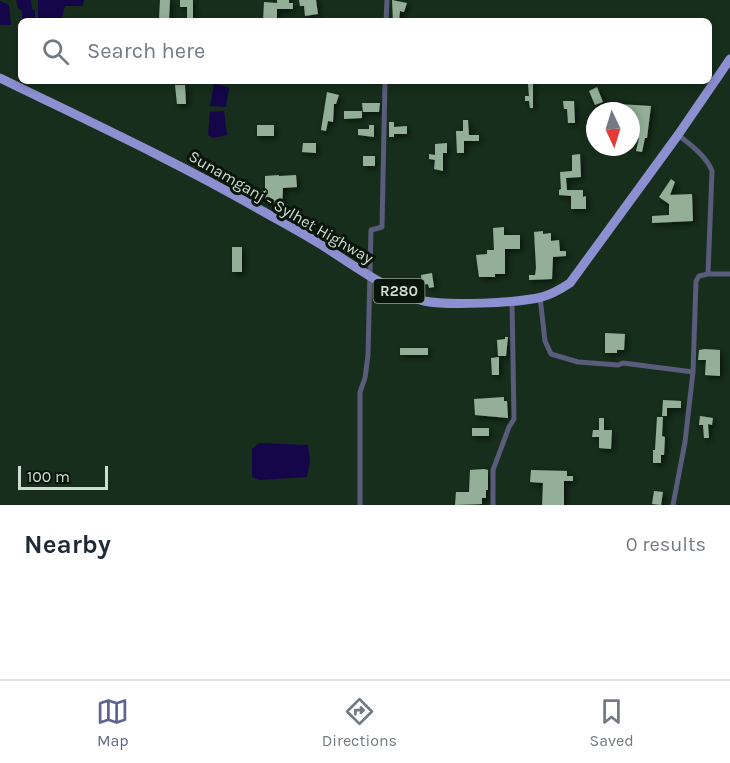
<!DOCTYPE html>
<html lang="en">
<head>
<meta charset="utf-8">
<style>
	:root { --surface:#fff; --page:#f6f6f7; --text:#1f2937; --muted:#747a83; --line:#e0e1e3; --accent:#5e658f }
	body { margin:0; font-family:Karla,sans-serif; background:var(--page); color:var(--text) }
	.compass { position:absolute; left:586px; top:102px; width:54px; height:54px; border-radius:50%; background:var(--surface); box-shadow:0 3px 9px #0003; rotate:176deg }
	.scale { position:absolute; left:18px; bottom:15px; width:90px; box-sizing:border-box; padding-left:6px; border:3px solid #ceddd0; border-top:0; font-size:16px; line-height:21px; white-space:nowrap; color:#ceddd0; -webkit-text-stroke:4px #09140b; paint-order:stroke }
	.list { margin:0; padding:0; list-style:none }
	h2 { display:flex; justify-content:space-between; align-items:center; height:78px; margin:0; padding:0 24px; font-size:26px }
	h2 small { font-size:20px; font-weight:400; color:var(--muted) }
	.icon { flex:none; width:33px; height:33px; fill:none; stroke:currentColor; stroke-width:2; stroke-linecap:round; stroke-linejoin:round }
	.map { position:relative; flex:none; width:730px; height:505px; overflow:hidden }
	.search { position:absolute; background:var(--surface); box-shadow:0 3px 9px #0003; left:18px; right:18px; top:18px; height:66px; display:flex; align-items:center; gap:15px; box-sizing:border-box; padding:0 21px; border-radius:9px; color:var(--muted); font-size:22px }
	.sheet { height:174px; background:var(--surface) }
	nav { display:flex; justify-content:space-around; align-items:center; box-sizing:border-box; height:84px; border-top:2px solid var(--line); background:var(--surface); font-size:16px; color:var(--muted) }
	nav a { display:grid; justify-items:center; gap:3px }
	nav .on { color:var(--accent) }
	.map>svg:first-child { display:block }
	.water { fill:#150649 }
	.building { fill:#93af97; filter:url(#shadow) }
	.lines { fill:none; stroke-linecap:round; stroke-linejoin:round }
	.street { stroke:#5a5c7c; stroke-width:5 }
	.primary { stroke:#8c8fd0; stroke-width:9 }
	.labels { text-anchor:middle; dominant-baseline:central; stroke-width:6; stroke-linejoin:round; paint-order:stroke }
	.shield { fill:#09140b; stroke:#93a195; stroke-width:1.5 }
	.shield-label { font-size:15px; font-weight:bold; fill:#ceddd0 }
	.street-label { font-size:16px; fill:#ceddd0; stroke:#09140b }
</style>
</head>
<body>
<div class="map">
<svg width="730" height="505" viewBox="0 0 730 505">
	<defs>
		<filter id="shadow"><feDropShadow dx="2.5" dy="2.5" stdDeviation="3" flood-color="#0009"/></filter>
	</defs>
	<rect width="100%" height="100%" fill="#162e1b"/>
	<path class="water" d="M16,0h15l1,9 3,2v10h-13v-10l-4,-3z
		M38,0h46l-1,6h-18l-4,15h-23z
		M0,1l9,4 2,20h-11z
		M214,83l15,5 -3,19 -16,-1z
		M224,111l3,24 -14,3 -5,-3 2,-23z
		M259,443l49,2 2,16 -3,16 -47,3 -8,-3v-28z"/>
	<path class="building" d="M160,0h10l-1,19h-10z
		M180,0h13v19l-6,1v-13h-7z
		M277,0h12v3h4v6h-16v12h-14l1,-19 13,1z
		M299,0h17l2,14 -13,2 -1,-10h-4z
		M392,0l15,3 -3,9 -4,-1 -1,10h-6z
		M528,84h5v24h-3l-1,-7h-4v-5h4z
		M175,85h10l1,19h-9z
		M597,87l6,15 -8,3 -6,-14z
		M327,92l12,3 -3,9h-2l-1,18 -5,-1 -2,10 -5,-1z
		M563,101h11l1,22h-7l-1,-14h-3z
		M362,103h18l-1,9h-16z
		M619,104l32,2 -4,32h-2l-3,14 -6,-1 3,-13 -8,-1v-26h-12z
		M344,111h18v7l-18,1z
		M463,120h5l1,15h10v6h-15v12h-7l-1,-22h7z
		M389,122h5v5l13,-1v8h-13v3h-5z
		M257,125h17v11h-17z
		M369,125h5v12l-16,-2v-6h11z
		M303,143h13v10l-14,-1z
		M447,143v10h-4v18l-9,-2 1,-9 -6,-1v-5l6,1v-11z
		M580,154l1,23 -15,1 1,12h16v7l3,-1v13h-15v-13l-12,-1v-5l2,-1 -1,-17 12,-1v-16z
		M363,156h12v10h-12z
		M279,175v1l17,-1 1,12 -14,1 -1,21 -17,-10v-23z
		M671,179l4,3 -5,13 22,-1 1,27 -41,2v-7l17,-1v-11l-10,-7z
		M504,227v8h16v14h-15v25h-10v3h-16l-3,-22 11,-1v-4h7l-1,-22z
		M543,231v3l8,-1v8l8,-1 1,11h6v5l-13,1 -1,22 -23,1v-5h6l1,-7 -2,-36z
		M232,247h10v25h-10z
		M432,273l2,14 -5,1 -1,-4 -6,1 -1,-10z
		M605,333l20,1 -1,16h-7v3h-12z
		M505,337h3l-2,19h-8l-1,-16 8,-1z
		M400,348h28v7h-28z
		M705,349l15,1v26l-15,-1 1,-15h-8l1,-10z
		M499,357v18h-7l-1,-17z
		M504,397v4h3l1,17 -33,-3 -1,-16z
		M663,400l18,1v7h-14v8h-5z
		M700,416l13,2 -1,7 -4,-1 1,14h-5l-1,-13h-4z
		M657,417h6l-1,19 3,1 -1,18h-3v8h-8v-13h2z
		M599,418h5v12h8l-1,19 -12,-1v-11h-7l1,-7h6z
		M472,428h17v8h-17z
		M484,469l4,1v20h-2v8h-4v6l-27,1 1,-13h13l1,-22z
		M531,470l36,1v5h6v5h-9v24h-22l1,-22 -13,-1z
		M654,491l9,1 -2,13 -9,-1z"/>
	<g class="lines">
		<path class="street" d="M386,21l1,-21
			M678,135c12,9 29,22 34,36l-4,103h22
			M540,297l5,44 6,13 27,8 40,3 5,-2 70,9 3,-91 3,-5 9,-2
			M360,505v-113l5,-14 3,-23 3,-125 11,-3 3,-146
			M493,505v-35l16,-43 5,-8 -2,-118
			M673,505l12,-63 8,-70"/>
		<path class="primary" d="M0,78c86,42 173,82 257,130 21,12 42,23 63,36 29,18 70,49 104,57 24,5 93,2 118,-4 10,-3 19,-8 28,-14l108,-148 52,-76"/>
	</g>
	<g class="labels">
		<rect class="shield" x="373.5" y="279" width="51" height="24" rx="4.5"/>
		<g class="shield-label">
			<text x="399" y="291">R280</text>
		</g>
		<g class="street-label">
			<text transform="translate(281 207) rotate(30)">Sunamganj - Sylhet Highway</text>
		</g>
	</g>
</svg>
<svg class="compass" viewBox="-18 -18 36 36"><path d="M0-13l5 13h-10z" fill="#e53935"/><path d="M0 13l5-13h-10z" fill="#747a83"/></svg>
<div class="scale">100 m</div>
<div class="search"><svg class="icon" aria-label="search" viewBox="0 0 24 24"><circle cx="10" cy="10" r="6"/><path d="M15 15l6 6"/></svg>Search here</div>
</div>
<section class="sheet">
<h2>Nearby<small>0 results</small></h2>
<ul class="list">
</ul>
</section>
<nav>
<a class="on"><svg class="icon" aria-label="map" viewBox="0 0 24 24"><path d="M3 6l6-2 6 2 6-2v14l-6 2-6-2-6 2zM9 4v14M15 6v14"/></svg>Map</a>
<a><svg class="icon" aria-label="directions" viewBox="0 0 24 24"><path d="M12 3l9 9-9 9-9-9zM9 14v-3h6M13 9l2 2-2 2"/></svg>Directions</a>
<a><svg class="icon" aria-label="saved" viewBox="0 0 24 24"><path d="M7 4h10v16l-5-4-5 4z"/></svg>Saved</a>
</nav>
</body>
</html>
